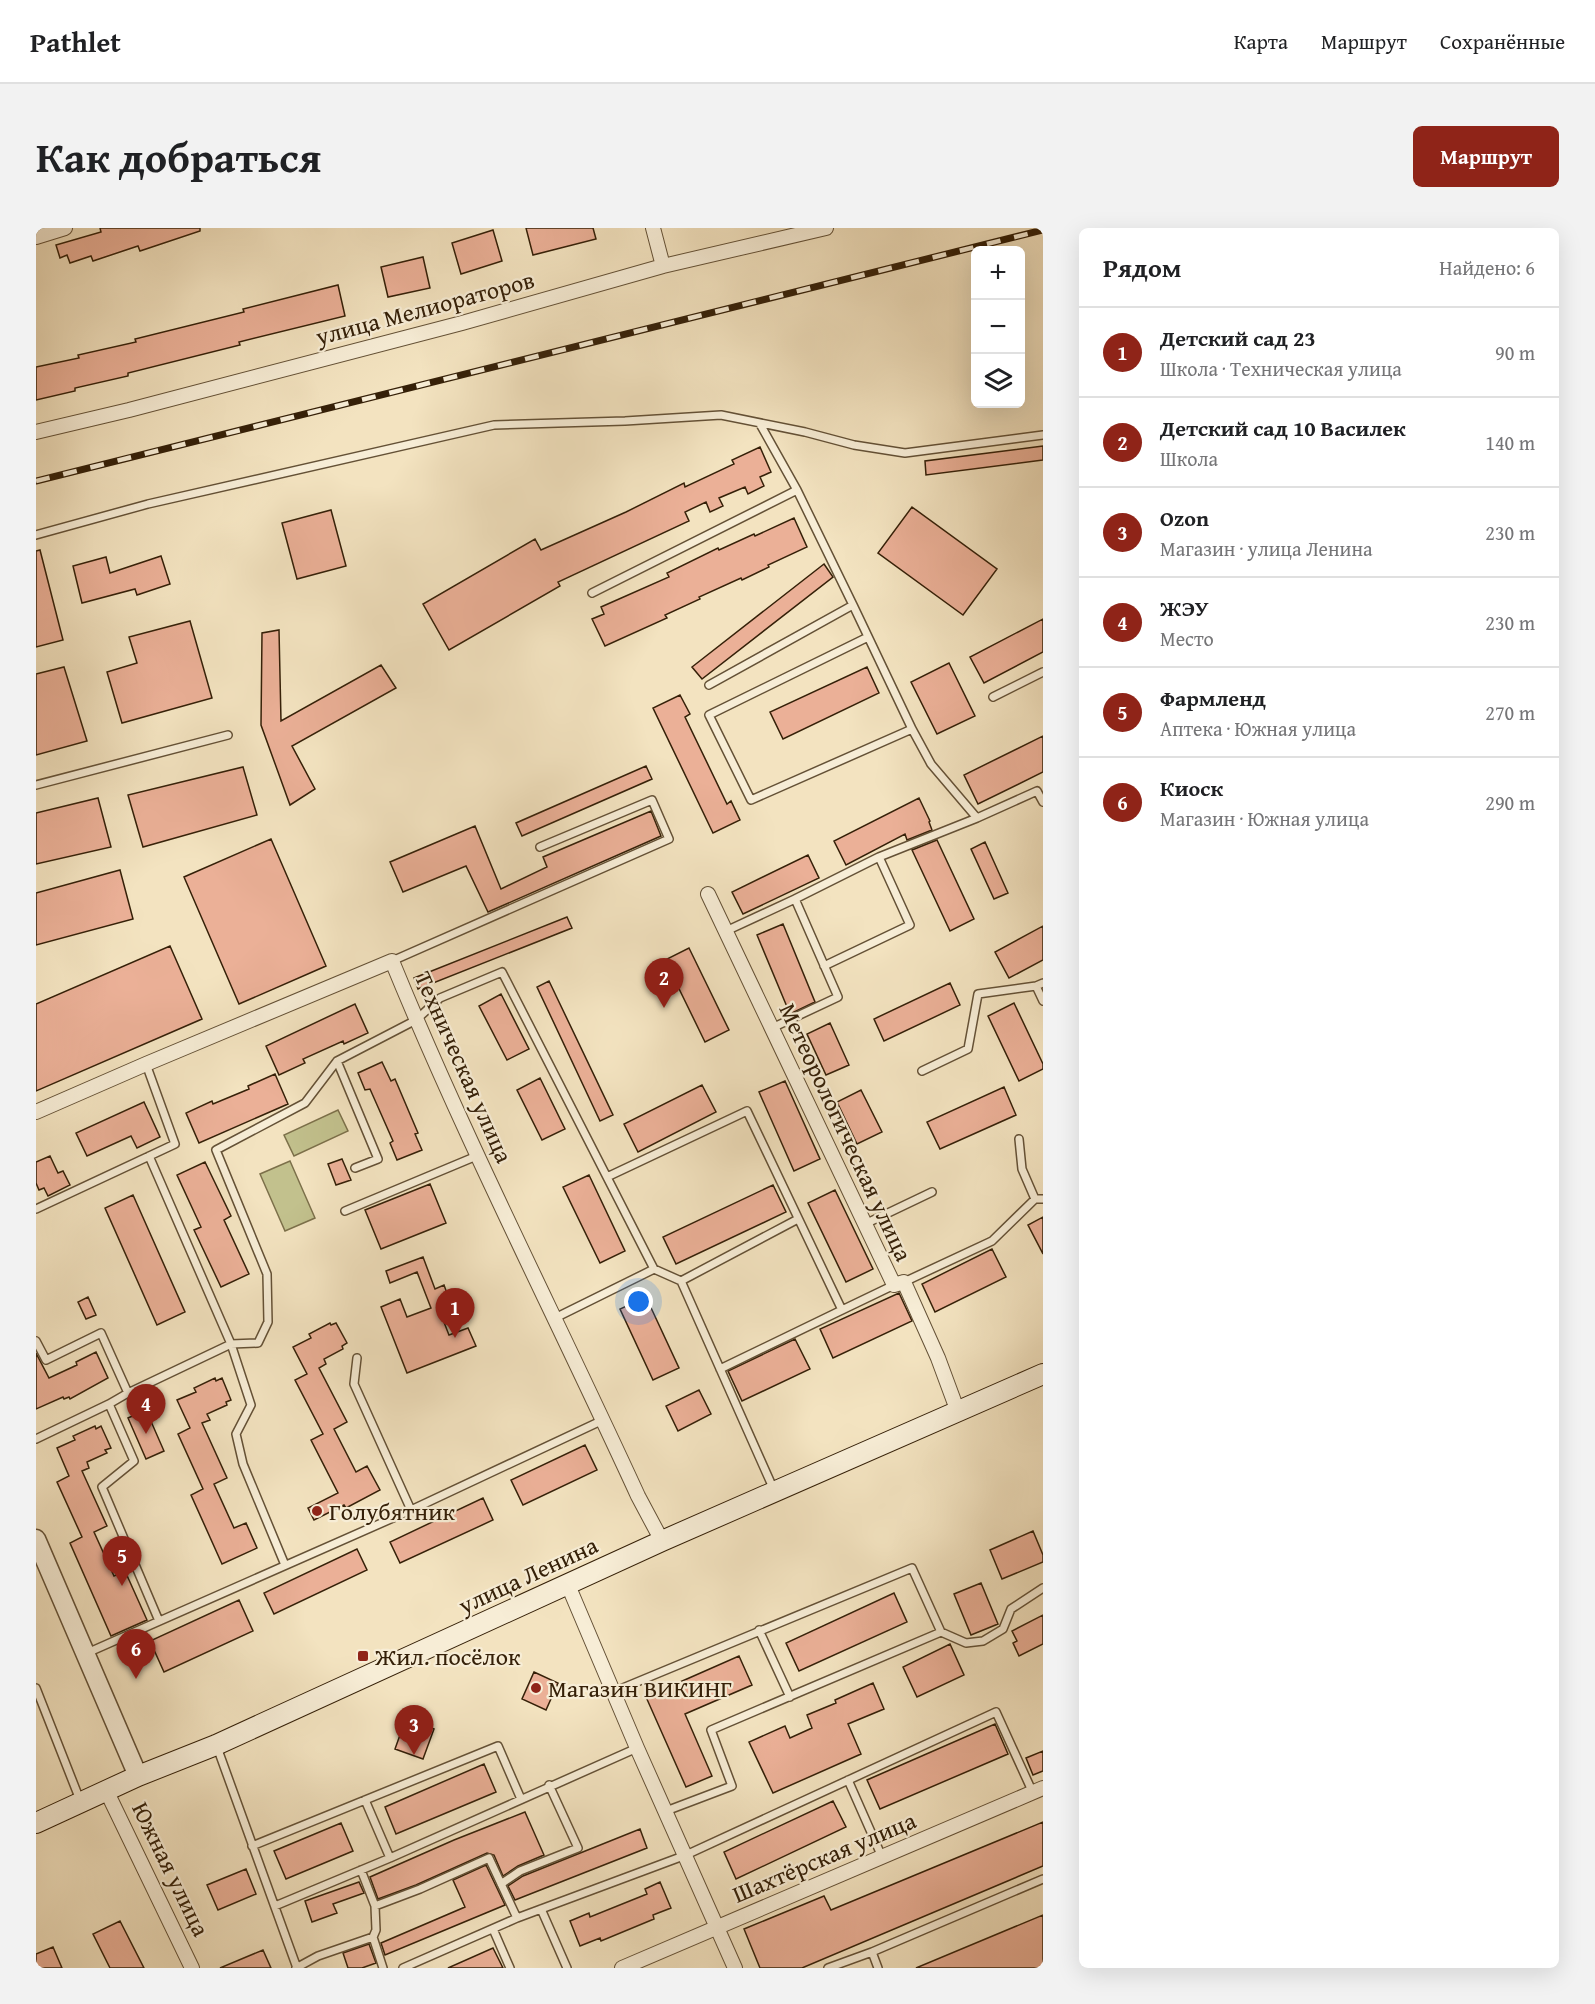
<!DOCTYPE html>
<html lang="ru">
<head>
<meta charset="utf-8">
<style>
	:root { --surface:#fff; --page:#f2f2f2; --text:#202124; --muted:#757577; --line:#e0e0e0; --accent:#8f2418 }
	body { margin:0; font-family:"Gentium Book Plus",serif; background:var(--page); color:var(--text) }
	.controls { position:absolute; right:18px; top:18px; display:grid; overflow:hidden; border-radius:9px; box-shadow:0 6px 24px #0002 }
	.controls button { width:54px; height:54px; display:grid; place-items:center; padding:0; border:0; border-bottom:2px solid var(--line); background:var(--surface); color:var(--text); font:30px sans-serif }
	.you { position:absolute; left:603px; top:1074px; width:21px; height:21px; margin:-15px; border:4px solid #fff; border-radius:50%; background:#1a73e8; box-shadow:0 0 0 9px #1a73e833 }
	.badge { display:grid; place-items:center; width:39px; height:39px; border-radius:50%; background:var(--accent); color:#fff; font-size:20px; font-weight:700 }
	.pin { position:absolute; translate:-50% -50px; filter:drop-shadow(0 2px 3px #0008) }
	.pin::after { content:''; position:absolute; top:32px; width:21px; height:18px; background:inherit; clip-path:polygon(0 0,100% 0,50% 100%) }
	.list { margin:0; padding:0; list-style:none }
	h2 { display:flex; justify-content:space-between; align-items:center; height:78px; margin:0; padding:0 24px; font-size:26px }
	h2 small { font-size:20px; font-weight:400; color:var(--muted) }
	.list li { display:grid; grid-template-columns:39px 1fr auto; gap:18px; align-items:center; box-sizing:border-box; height:90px; padding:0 24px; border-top:2px solid var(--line) }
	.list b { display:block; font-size:22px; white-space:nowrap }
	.list p { margin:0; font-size:20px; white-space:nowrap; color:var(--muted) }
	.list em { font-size:20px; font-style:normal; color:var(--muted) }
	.icon { flex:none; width:33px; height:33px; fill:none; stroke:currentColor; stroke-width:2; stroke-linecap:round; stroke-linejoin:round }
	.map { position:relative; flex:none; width:1007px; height:1740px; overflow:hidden; border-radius:9px }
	header { display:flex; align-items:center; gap:36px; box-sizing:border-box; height:84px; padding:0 30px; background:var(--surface); border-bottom:2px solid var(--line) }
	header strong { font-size:28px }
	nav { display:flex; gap:33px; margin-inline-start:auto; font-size:21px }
	.intro { display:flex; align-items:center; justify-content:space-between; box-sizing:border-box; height:144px; padding:0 36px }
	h1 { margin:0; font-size:42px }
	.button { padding:15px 27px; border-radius:9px; background:var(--accent); color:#fff; font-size:21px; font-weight:700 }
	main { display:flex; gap:36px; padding:0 36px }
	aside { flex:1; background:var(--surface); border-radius:9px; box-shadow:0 6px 24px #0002 }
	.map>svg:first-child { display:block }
	.green { fill:#c2c18d; stroke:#7c704a; stroke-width:1.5 }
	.building { fill:#ebb097; stroke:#352008; stroke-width:1.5 }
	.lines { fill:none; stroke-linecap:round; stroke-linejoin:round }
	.service-casing { stroke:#645136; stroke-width:10 }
	.minor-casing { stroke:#645136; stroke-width:16 }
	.tertiary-casing { stroke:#645136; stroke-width:21 }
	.secondary-casing { stroke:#352008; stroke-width:22 }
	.service { stroke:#f7edd6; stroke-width:7 }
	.minor { stroke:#f7edd6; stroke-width:14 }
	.tertiary { stroke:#f7edd6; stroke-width:18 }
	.secondary { stroke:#f7edd6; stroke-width:20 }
	.rail-casing { stroke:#352008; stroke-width:7 }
	.rail { stroke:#f7edd6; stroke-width:4.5; stroke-dasharray:14; stroke-linecap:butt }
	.poi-dot { fill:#8f2418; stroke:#f7edd6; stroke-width:2 }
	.labels { text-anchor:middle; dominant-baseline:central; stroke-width:4.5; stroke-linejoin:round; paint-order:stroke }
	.street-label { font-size:24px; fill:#352008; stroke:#f7edd6 }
	.poi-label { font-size:24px; fill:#352008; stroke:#f7edd6; text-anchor:start }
</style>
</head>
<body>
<header>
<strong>Pathlet</strong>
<nav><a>Карта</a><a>Маршрут</a><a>Сохранённые</a></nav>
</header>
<div class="intro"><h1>Как добраться</h1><a class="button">Маршрут</a></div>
<main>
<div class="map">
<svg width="1007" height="1740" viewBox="0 0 1007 1740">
	<rect width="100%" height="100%" fill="#f3e3c0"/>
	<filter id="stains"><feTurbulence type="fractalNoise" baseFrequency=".00333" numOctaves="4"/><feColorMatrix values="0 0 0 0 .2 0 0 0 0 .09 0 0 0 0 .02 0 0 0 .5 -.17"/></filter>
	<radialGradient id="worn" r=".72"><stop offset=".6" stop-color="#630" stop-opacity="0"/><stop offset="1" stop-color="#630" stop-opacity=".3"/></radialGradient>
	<path class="green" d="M302,882l10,21 -54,25 -10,-21z
		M254,933l25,57 -30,13 -25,-57z"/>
	<path class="building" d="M64,0h100v3l-60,20 -2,-5 -45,15 -2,-5 -21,7 -3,-8 -7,3 -4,-13 45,-13z
		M490,0h67l3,11 -63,16z
		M457,2l9,31 -41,13 -9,-31z
		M387,29l7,31 -42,9 -7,-30z
		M302,57l7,31 -106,26 1,3 -112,28v3l-53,12v3l-39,9v-33l43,-9 -1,-3 58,-13 -1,-3 109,-27 -1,-3z
		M1007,218v14l-117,15 -1,-14z
		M724,219l11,25 -11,5 4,9 -16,8 -3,-7 -26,11 4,8 -13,6 -4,-10 -21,10 4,9 -131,61 2,4 -111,64 -26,-46 112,-65 6,11 85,-38 58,-29 1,4 49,-23 -2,-4z
		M876,279l85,62 -34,46 -85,-62z
		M295,282l15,56 -49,13 -15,-56z
		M758,290l13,29 -39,18 1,2 -27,13 -1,-2 -42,19 1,2 -35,16 2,3 -62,28 -13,-27 12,-5 -3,-7 68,-30 -2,-4 51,-25 1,2 35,-16 1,2z
		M4,322l23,90 -27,7v-96z
		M125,328l9,28 -33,11 -2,-6 -53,14 -9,-37 33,-9 4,16z
		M788,336l9,13 -131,102 -10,-12z
		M1007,391v33l-59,31 -14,-26z
		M154,393l22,77 -90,25 -15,-51 30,-9 -8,-26z
		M243,402l2,91 100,-56 15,23 -104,58 23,43 -25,16 -29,-80 1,-92z
		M913,435l26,53 -38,18 -26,-52z
		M28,439l23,74 -51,14v-81z
		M831,439l12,26 -96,46 -13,-27z
		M644,467l10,19 -5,3 42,87 4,-3 9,19 -27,13 -60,-125z
		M1007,508v36l-65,32 -14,-29z
		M610,538l6,13 -130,57 -6,-13z
		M207,539l14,48 -114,32 -15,-52z
		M62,570l13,49 -75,17v-51z
		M883,570l11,23 -1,1 3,8 -25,10 -2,-6 -59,31 -12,-24z
		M615,583l10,25 -173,76 -22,-46 -63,26 -13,-30 85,-36 26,63 46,-22 -4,-10z
		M235,611l55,127 -87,38 -55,-127z
		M901,612l37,79 -24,12 -38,-81z
		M949,614l23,51 -14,6 -23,-50z
		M772,627l11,23 -76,36 -11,-22z
		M84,642l13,49 -97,26v-52z
		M531,689l5,11 -154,61 -4,-11z
		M747,696l32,78 -25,12 -33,-79z
		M1007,698v34l-34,18 -14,-26z
		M134,718l32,73 -166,72v-87z
		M653,720l40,82 -24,12 -40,-82z
		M513,753l64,134 -13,6 -63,-134z
		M914,755l10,22 -76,36 -10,-22z
		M465,766l28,55 -22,11 -28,-54z
		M978,775l29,61v5l-24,12 -31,-65z
		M319,776l13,29 -24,11 -1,-3 -40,18 2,4 -26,12 -13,-29z
		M794,795l19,42 -23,10 -19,-41z
		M346,834l9,19 4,-2 23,54 -3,1 7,16 -25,10 -7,-17 3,-2 -23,-52 -5,1 -7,-17z
		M239,846l13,30 -89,39 -13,-30 26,-12 1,3 36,-15 -1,-3z
		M504,850l25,51 -23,11 -25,-50z
		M749,853l35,78 -26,12 -35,-79z
		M666,857l14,27 -78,40 -14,-28z
		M968,859l12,28 -76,34 -13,-27z
		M825,862l21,42 -25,12 -20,-42z
		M108,874l16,35 -23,11 -6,-12 -44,20 -11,-23z
		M14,928l8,17 5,-2 7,14 -22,11 -4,-8 -5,2 -3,-7v-21z
		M306,931l9,21 -15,5 -8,-21z
		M169,934l26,54 -7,4 25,54 -28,13 -27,-57 7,-3 -24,-52z
		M553,947l36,76 -25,12 -37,-76z
		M394,956l16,39 -65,26 -16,-39z
		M737,957l13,27 -110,52 -13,-27z
		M799,962l38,79 -27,13 -38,-79z
		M97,967l52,117 -28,13 -52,-117z
		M1007,989v37l-15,-29z
		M956,1021l14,28 -71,35 -13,-28z
		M387,1029l12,32 9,-4 8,22 -12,5 9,23 19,-7 8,18 -69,27 -26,-66 19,-8 7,18 24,-9 -14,-36 -27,11 -4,-12z
		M863,1065l13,28 -79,37 -13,-29z
		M52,1069l8,18 -10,4 -8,-17z
		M610,1069l33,71 -26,12 -33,-71z
		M294,1095l1,2 5,-2 11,20 -5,3 1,3 -19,10 2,5 -7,4 28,54 -13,7 22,43 11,-6 13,24 -34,18 -2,-3 -30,15 -6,-12 30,-15 -27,-53 12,-6 -28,-54 12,-6 -14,-27 18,-9 -2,-4z
		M759,1111l15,30 -68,32 -14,-30z
		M60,1124l12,26 -38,21 -1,-2 -5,2 -1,-2 -27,12v-56l13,25 28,-13 -1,-3z
		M179,1150l1,3 6,-3 9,22 -5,2 1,3 -20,9 3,6 -8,3 25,55 -13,6 20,44 12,-5 11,25 -35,16 -31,-69 12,-6 -25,-55 12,-6 -13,-28 19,-8 -2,-4z
		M663,1162l12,24 -33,17 -12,-25z
		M110,1182l18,41 -18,8 -18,-41z
		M59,1198l1,3 5,-3 10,22 -6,2 2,3 -20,9 2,6 -7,3 25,55 -13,6 20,44 11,-5 22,49 -36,16 -41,-93 12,-6 -25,-55 12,-6 -12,-28 18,-8 -2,-4z
		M549,1217l12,25 -74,35 -12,-25z
		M447,1270l10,22 -93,43 -10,-21z
		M997,1303l10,24v7l-41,17 -12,-29z
		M321,1321l10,21 -93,44 -10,-21z
		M945,1355l17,41 -27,11 -17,-41z
		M858,1365l13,29 -108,49 -13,-28z
		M203,1372l14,31 -89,41 -14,-31z
		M1007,1387v29l-24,12 -6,-13 4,-2 -5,-10z
		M914,1416l14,31 -47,22 -14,-30z
		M703,1428l13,29 -67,29 27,62 -26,11 -40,-90z
		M498,1444l24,11 -12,27 -24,-11z
		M837,1455l11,26 -36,15 13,30 -88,39 -24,-51 36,-16 5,12 22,-10 -5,-13 29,-12 -1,-3z
		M370,1490l28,11 -11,30 -28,-10z
		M959,1496l13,30 -128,55 -13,-29z
		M1007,1523v20l-10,4 -7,-17z
		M448,1536l12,28 -100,42 -11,-27z
		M797,1573l13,26 -110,52 -12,-27z
		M489,1584l19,43 -26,11 -15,10 -9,-21 -7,-2 -71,32 -38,14 -8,-22 84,-37z
		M1007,1594v44l-241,102h-42l-16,-39 80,-33 7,14z
		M305,1595l12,28 -67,28 -12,-28z
		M604,1601l7,19 -132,52 -7,-14 15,-10z
		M450,1637l19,40 -120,50 -4,-12 84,-36 -12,-27z
		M210,1641l10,25 -38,16 -11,-25z
		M323,1654l5,11 -31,11 4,9 -25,9 -7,-21z
		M624,1654l11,26 -18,7 1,4 -53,22 -1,-3 -20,8 -10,-25 19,-8 1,4 57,-23 -2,-5z
		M1007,1687v53h-127z
		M84,1693l24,47h-34l-17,-34z
		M333,1716l7,19 -14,5h-14l-5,-15z
		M17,1719l9,21h-26v-14z
		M457,1720l10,20h-55z
		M227,1722l8,18h-51z"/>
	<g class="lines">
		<g class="service-casing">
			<path id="service" d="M724,196l37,66
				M0,307l112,-31 346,-79 131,-4 96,-6 84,17 49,13 51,8 138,-18
				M556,365l205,-103 56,115
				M832,409l-159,78 42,85 161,-71
				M673,457l144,-80 59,124 19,35 46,54 60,-27 6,11
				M957,469l50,-25
				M0,557l192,-50
				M690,703l69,-32
				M356,733l277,-122 -17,-39 -112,47
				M788,738l86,-41 -31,-68
				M1007,755l-7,3 7,15
				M736,800l66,-31 -43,-98 84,-42 98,-39
				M301,833l41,98 -23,9
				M886,843l46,-22 10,-55 58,-8
				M983,911l3,30 13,30h8
				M113,928l82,188 20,61 -15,29 7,30 42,101
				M571,949l140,-66 95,199 -122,59
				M0,981l139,-65 -29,-80
				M309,983l134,-56
				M829,996l67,-32
				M618,1041l27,12 93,209
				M645,1053l117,-62
				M868,1054l88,-41 43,-42
				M806,1082l52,-25
				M0,1113l10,19 55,-27 27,60
				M321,1130l-3,26 57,126
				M73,1176l19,-11 103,-49 27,-1 10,-21 -1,-48 -51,-124 89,-47 32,-42 79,-41 24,-22 62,-26 152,297 -99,49
				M0,1211l73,-35 25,57 -32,26 57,134
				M723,1402l31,67
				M905,1404l25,11 17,-2 20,-12 8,-20 32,-21
				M51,1425l324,-143 192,-90
				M0,1460l44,112
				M577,1464l299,-124 29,64 -230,98 21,56 -66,25
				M181,1519l80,221
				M812,1552l34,77
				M329,1572l25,58
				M216,1618l246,-100 23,53
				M325,1642l14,36 1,24 -3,7 10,31
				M465,1656l19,-13 58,-23 -29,-63
				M239,1678l115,-48 247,-110
				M339,1678l45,-17 69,-31 28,60
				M505,1681l26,59
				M457,1701l17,39
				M260,1740l22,-12 55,-19
				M367,1740l114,-50 169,-63 310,-143 37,81
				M792,1740l44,-16
				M842,1740l-6,-16 171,-73"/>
		</g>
		<g class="minor-casing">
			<path id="minor" d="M617,0l10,38
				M0,9l29,-9
				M0,204l93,-22 333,-87 201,-57 163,-38
				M672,666l186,391 10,-3 34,76 20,54
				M0,884l110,-48 246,-103c74,181 164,356 246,535l24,45
				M532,1357l69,163 98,220
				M70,1562l86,178
				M586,1740l421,-180"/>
		</g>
		<g class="tertiary-casing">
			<path id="tertiary" d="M0,1311l102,237"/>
		</g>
		<g class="secondary-casing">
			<path id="secondary" d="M0,1595l102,-47 78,-31 446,-204 381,-167"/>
		</g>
		<use href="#service" class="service"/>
		<use href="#minor" class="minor"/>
		<use href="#tertiary" class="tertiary"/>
		<use href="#secondary" class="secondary"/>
		<g class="rail-casing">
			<path id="rail" d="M0,253l1007,-251"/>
		</g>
		<use href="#rail" class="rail"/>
	</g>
	<g class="poi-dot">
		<circle cx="281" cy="1283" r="6"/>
		<rect x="321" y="1422" width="12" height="12" rx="3"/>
		<circle cx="500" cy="1460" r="6"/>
	</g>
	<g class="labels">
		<g class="street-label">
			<text transform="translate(389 80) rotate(-15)">улица Мелиораторов</text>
			<text transform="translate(428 839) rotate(66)">Техническая улица</text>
			<text transform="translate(810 904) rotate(65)">Метеорологическая улица</text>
			<text transform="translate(492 1347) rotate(-25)">улица Ленина</text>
			<text transform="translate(788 1629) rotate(-23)">Шахтёрская улица</text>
			<text transform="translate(135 1641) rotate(64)">Южная улица</text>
		</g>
		<g class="poi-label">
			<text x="293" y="1283">Голубятник</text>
			<text x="339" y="1428">Жил. посёлок</text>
			<text x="512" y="1460">Магазин ВИКИНГ</text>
		</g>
	</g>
	<rect width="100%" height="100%" filter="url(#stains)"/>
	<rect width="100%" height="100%" fill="url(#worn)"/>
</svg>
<div class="controls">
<button>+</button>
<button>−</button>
<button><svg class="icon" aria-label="layers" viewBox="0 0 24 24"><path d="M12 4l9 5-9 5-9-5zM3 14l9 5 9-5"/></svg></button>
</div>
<div class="you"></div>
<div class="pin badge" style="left:419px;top:1110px">1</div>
<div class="pin badge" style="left:628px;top:780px">2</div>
<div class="pin badge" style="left:378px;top:1527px">3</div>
<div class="pin badge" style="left:110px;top:1206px">4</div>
<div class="pin badge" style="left:86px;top:1358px">5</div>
<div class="pin badge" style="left:100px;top:1451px">6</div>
</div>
<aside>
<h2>Рядом<small>Найдено: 6</small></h2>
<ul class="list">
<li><span class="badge">1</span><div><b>Детский сад 23</b><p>Школа · Техническая улица</p></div><em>90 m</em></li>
<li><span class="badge">2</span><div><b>Детский сад 10 Василек</b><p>Школа</p></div><em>140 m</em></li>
<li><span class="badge">3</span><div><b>Ozon</b><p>Магазин · улица Ленина</p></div><em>230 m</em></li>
<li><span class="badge">4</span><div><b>ЖЭУ</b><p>Место</p></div><em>230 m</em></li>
<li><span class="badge">5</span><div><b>Фармленд</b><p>Аптека · Южная улица</p></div><em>270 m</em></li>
<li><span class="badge">6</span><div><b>Киоск</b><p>Магазин · Южная улица</p></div><em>290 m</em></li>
</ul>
</aside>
</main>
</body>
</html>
